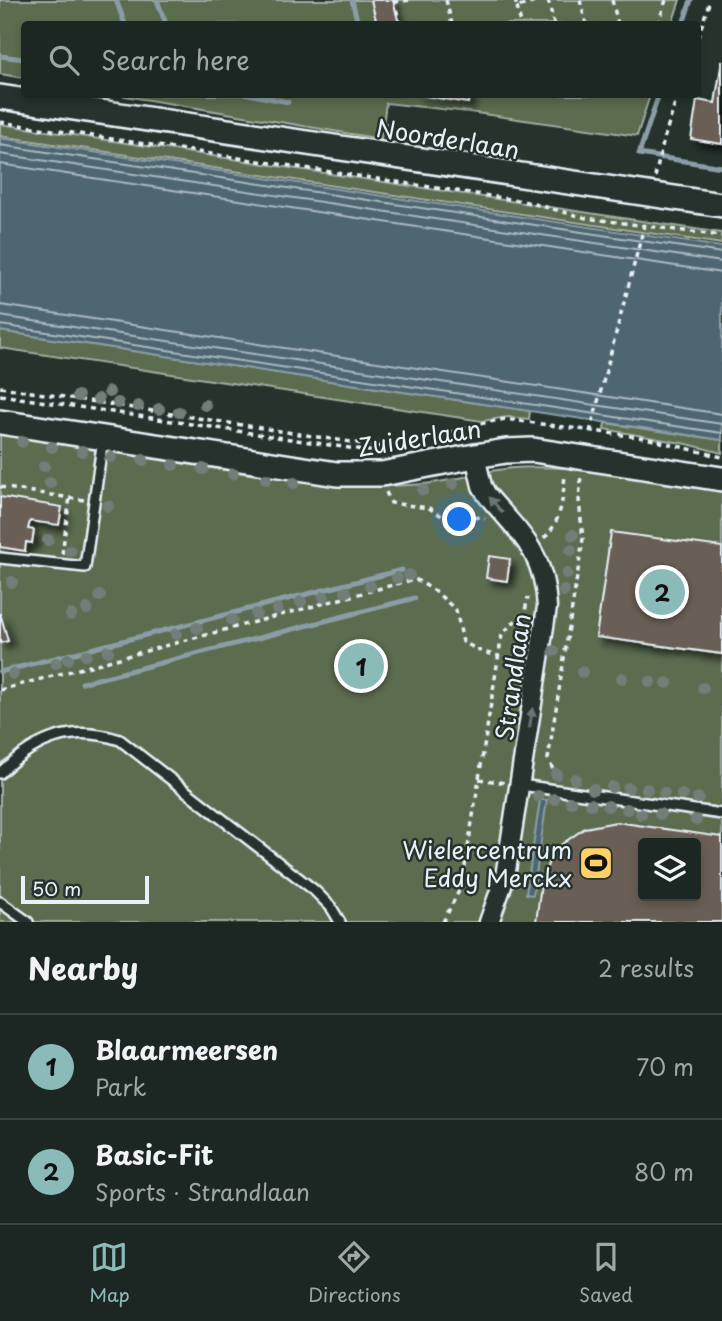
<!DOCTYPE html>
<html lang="en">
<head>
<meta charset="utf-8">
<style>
	:root { --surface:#1c2622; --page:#29322f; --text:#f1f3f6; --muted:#a0a5a5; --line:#3a4340; --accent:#8bbbb9 }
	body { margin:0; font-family:"Playpen Sans",sans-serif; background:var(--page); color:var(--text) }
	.controls { position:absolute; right:21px; bottom:21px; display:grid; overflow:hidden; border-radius:7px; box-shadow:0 4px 10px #0003 }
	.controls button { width:63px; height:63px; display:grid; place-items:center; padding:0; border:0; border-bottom:2px solid var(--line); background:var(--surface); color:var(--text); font:35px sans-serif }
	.scale { position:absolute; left:21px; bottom:18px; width:128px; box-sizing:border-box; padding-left:7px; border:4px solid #e8f1f8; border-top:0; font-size:19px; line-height:24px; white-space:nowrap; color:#e8f1f8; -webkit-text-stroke:5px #26332d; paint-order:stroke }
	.you { position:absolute; left:460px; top:520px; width:24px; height:24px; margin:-18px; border:5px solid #fff; border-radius:50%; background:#1a73e8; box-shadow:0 0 0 10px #1a73e833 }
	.badge { display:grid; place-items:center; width:46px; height:46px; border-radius:50%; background:var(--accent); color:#111; font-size:23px; font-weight:700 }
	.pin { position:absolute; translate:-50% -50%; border:4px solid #fff; box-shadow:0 2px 7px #0006 }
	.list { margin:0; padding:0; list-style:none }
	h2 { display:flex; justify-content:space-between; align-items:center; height:91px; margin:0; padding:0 28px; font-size:30px }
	h2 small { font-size:23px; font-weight:400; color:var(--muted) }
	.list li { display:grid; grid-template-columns:46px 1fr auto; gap:21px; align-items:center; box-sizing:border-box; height:105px; padding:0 28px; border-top:2px solid var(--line) }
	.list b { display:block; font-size:26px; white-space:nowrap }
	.list p { margin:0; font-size:23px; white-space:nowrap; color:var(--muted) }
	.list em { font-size:23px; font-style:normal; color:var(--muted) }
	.icon { flex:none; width:38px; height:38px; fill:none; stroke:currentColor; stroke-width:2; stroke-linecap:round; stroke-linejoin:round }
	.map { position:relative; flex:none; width:722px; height:922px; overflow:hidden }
	.search { position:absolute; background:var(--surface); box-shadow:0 4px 10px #0003; left:21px; right:21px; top:21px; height:77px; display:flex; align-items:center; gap:18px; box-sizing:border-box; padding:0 24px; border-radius:7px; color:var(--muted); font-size:26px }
	.sheet { height:301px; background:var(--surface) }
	nav { display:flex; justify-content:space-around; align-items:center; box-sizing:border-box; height:98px; border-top:2px solid var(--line); background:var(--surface); font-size:19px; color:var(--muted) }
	nav a { display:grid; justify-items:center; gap:4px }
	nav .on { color:var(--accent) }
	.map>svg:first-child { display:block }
	.green { fill:#5b6c4f; stroke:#a2aea4; stroke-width:2; fill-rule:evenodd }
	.water { fill:#4d6671; stroke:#8b9ea7; stroke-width:2 }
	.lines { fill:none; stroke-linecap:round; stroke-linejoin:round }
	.shore { stroke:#aab9c2; stroke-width:2 }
	.stream { stroke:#8b9ea7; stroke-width:5 }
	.building { fill:#6b5f56; stroke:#e8f1f8; stroke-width:2; fill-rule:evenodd; filter:url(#shadow) }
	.service-casing { stroke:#e8f1f8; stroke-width:14 }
	.minor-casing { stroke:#e8f1f8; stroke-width:23 }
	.tertiary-casing { stroke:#e8f1f8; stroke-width:28 }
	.path { stroke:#e8f1f8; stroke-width:3.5; stroke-dasharray:5 5; stroke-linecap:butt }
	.service { stroke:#26332d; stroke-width:9 }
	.minor { stroke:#26332d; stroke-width:18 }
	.tertiary { stroke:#26332d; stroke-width:23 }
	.path-bridge { stroke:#e8f1f8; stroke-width:3.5; stroke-dasharray:5 5; stroke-linecap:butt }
	.tree { fill:#727e77 }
	.oneway { fill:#6a7674 }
	.labels { text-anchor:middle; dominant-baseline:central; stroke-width:5; stroke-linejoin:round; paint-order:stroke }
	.street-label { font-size:24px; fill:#e8f1f8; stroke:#26332d }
	.poi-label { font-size:24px; fill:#e8f1f8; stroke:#26332d; text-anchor:end }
</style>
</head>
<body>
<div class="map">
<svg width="722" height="922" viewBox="0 0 722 922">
	<defs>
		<filter id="shadow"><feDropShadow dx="6" dy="6" stdDeviation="3.5" flood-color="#0009"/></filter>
	</defs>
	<rect width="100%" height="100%" fill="#26332d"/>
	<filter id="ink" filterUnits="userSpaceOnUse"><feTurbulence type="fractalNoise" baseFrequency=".0143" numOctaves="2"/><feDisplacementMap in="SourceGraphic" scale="14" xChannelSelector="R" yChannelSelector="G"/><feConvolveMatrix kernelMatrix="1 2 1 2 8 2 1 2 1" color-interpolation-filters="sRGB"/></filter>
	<g filter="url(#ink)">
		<path class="green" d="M0,0h680l-8,24h-648v54l-24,-4z
			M119,95h531l-13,41 -168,-24 -83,-9 -5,36z
			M0,124l722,109v11l-722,-108z
			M0,331l530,80 -1,8 -21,-2 -26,4 -482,-73z
			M605,423l117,17v13l-35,-9 -83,-15z
			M0,434l347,51c31,1 61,2 92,-3 25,-4 48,-12 74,-14 70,-4 140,10 209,20v434h-722zM643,843h53v53h-53z"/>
		<path class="water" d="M0,138l722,109v193l-722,-109z
			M540,800h7l-14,95 -7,-1z"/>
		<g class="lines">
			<path class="shore" d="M0,145l722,108
				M0,154l722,108
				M0,164l722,109
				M0,305l722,109
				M0,316l722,108
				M0,325l722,108"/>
			<path class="stream" d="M116,0l9,24
				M157,0l9,24
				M352,0l6,24
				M683,24l8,-24
				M0,56l24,3
				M248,94l40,8
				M659,94l-20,60 83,13
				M0,672l402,-102
				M82,683l333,-85"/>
		</g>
		<path class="building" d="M371,0h22l6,24h-22z
			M722,60v84l-31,-5 6,-39 18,3z
			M414,94h55l-1,9z
			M0,497l62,10 -3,18 -29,-4 -2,8 6,1 -2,13 -6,-1 -1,9 -25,-4z
			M611,532l111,15v107l-126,-17z
			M489,556l21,3 -3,22 -21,-3z
			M0,613l8,28 -8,2z
			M616,822l106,15v85h-186l6,-45 13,-28 30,-21zM643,843h53v53h-53z"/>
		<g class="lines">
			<g class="service-casing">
				<path id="service" d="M0,558l85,9 18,-129
					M0,773c36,-35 72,-49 120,-33l194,150 17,17 9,15
					M521,785l201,29
					M0,902l28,20"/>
			</g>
			<g class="minor-casing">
				<path id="minor" d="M475,456l7,30 5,9c34,40 57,56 60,112l-42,270 -16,45"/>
			</g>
			<g class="tertiary-casing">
				<path id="tertiary" d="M0,97l722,108
					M0,422l337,52h45l93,-18 31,-5 27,-1 189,29"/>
			</g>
			<path class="path" d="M394,0l6,24
				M446,0l6,24
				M515,0l2,7 26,-7
				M548,0l6,24
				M580,0l6,24
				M612,0l6,24
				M394,2l17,-2
				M517,7l4,17
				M658,24l8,-24
				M698,37l12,-37
				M0,122l523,79 63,17 136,18
				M655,177l9,-38 14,-45
				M0,387l382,60 -1,6
				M0,395l382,58
				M434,440l4,-4 36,-11 31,-6 140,19 77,19
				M0,487l84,13
				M386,492l5,11 38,5 21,13 31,-4 4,2
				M544,538c18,-17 19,-41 21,-64
				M62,554l8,-57
				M0,690l415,-111 20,12 21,19 7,32 19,10 17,4
				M557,778l-9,-19 35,-220 -4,-39 2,-25
				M479,779l26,4
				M443,922l19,-37 40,-251 23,-23 3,-14"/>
			<use href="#service" class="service"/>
			<use href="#minor" class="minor"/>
			<use href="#tertiary" class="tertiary"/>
			<path class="path-bridge" d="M590,432l56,-213"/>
		</g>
		<g class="tree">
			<circle cx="387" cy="128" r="6"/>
			<circle cx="109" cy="392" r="6"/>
			<circle cx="78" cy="396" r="6"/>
			<circle cx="98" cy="399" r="6"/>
			<circle cx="118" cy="403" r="6"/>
			<circle cx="205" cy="405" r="6"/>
			<circle cx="138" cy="406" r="6"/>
			<circle cx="159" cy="409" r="6"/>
			<circle cx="179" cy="412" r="6"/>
			<circle cx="22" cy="442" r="6"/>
			<circle cx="52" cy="447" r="6"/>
			<circle cx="82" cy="451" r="6"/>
			<circle cx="111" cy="457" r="6"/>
			<circle cx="143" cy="460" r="6"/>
			<circle cx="173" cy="465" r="6"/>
			<circle cx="44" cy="466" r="6"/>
			<circle cx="203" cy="469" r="6"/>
			<circle cx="233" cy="474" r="6"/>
			<circle cx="266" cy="479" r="6"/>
			<circle cx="50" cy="483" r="6"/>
			<circle cx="294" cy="483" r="6"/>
			<circle cx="453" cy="484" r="6"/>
			<circle cx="423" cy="490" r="6"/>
			<circle cx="108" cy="506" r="6"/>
			<circle cx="573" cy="535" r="6"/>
			<circle cx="48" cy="540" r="6"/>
			<circle cx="571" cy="550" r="6"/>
			<circle cx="70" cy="551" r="6"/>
			<circle cx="567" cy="574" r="6"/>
			<circle cx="409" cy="575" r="6"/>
			<circle cx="397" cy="578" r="6"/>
			<circle cx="12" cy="582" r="6"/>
			<circle cx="370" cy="586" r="6"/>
			<circle cx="564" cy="591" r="6"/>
			<circle cx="346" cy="592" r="6"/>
			<circle cx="100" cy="596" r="6"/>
			<circle cx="324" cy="597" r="6"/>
			<circle cx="301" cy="602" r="6"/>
			<circle cx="87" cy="609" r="6"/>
			<circle cx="277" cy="609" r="6"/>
			<circle cx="256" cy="614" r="6"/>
			<circle cx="71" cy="615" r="6"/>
			<circle cx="232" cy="620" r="6"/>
			<circle cx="197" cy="628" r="6"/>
			<circle cx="176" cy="634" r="6"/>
			<circle cx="108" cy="651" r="6"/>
			<circle cx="554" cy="651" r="6"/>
			<circle cx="86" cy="655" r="6"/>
			<circle cx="68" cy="659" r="6"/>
			<circle cx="56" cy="663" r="6"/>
			<circle cx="582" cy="672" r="6"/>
			<circle cx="13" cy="674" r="6"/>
			<circle cx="622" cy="678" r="6"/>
			<circle cx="650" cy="682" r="6"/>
			<circle cx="667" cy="683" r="6"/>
			<circle cx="703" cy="688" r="6"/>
			<circle cx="556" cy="774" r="6"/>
			<circle cx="575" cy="779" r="6"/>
			<circle cx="612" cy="787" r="6"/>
			<circle cx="628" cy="788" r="6"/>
			<circle cx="593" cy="789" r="6"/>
			<circle cx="647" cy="789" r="6"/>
			<circle cx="664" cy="793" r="6"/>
			<circle cx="682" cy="795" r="6"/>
			<circle cx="538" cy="796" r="6"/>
			<circle cx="698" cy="798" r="6"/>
			<circle cx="554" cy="799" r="6"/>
			<circle cx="571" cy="802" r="6"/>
			<circle cx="591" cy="804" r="6"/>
			<circle cx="608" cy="806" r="6"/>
			<circle cx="627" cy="809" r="6"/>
			<circle cx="641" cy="814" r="6"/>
			<circle cx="660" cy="814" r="6"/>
			<circle cx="696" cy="820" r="6"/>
		</g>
		<defs><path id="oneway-solid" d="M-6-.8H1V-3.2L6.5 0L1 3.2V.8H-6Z" transform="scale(1.75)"/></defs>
		<g class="oneway">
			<use href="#oneway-solid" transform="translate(496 505) rotate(-130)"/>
			<use href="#oneway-solid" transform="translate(531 718) rotate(-82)"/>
		</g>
	</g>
	<defs>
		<g id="stadium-square" transform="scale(1.75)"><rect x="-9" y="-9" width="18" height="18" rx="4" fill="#ffd166" stroke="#26332d"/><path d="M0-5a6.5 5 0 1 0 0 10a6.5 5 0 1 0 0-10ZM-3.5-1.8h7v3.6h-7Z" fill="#111"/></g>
	</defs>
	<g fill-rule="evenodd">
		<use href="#stadium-square" x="596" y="863"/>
	</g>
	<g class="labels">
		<g class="street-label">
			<text transform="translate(448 138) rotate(9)">Noorderlaan</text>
			<text transform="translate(419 437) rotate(-9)">Zuiderlaan</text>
			<text transform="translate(512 677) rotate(-82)">Strandlaan</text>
		</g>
		<g class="poi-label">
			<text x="572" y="849">Wielercentrum<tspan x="572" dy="28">Eddy Merckx</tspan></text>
		</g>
	</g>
</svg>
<div class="controls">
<button><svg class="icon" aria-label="layers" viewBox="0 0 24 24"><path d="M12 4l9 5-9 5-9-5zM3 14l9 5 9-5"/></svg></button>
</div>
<div class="scale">50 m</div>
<div class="you"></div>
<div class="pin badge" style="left:361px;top:666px">1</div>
<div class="pin badge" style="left:662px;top:592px">2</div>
<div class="search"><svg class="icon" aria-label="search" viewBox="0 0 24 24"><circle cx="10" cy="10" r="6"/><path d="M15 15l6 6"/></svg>Search here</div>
</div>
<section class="sheet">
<h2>Nearby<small>2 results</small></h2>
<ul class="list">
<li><span class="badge">1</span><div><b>Blaarmeersen</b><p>Park</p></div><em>70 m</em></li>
<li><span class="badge">2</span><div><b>Basic-Fit</b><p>Sports · Strandlaan</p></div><em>80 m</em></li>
</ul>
</section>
<nav>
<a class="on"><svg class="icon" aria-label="map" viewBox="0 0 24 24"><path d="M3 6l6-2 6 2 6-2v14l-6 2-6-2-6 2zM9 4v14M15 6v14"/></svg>Map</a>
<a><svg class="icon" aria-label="directions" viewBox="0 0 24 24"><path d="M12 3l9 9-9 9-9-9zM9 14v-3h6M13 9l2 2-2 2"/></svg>Directions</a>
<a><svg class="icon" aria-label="saved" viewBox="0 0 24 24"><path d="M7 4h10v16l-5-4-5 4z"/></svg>Saved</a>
</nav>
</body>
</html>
